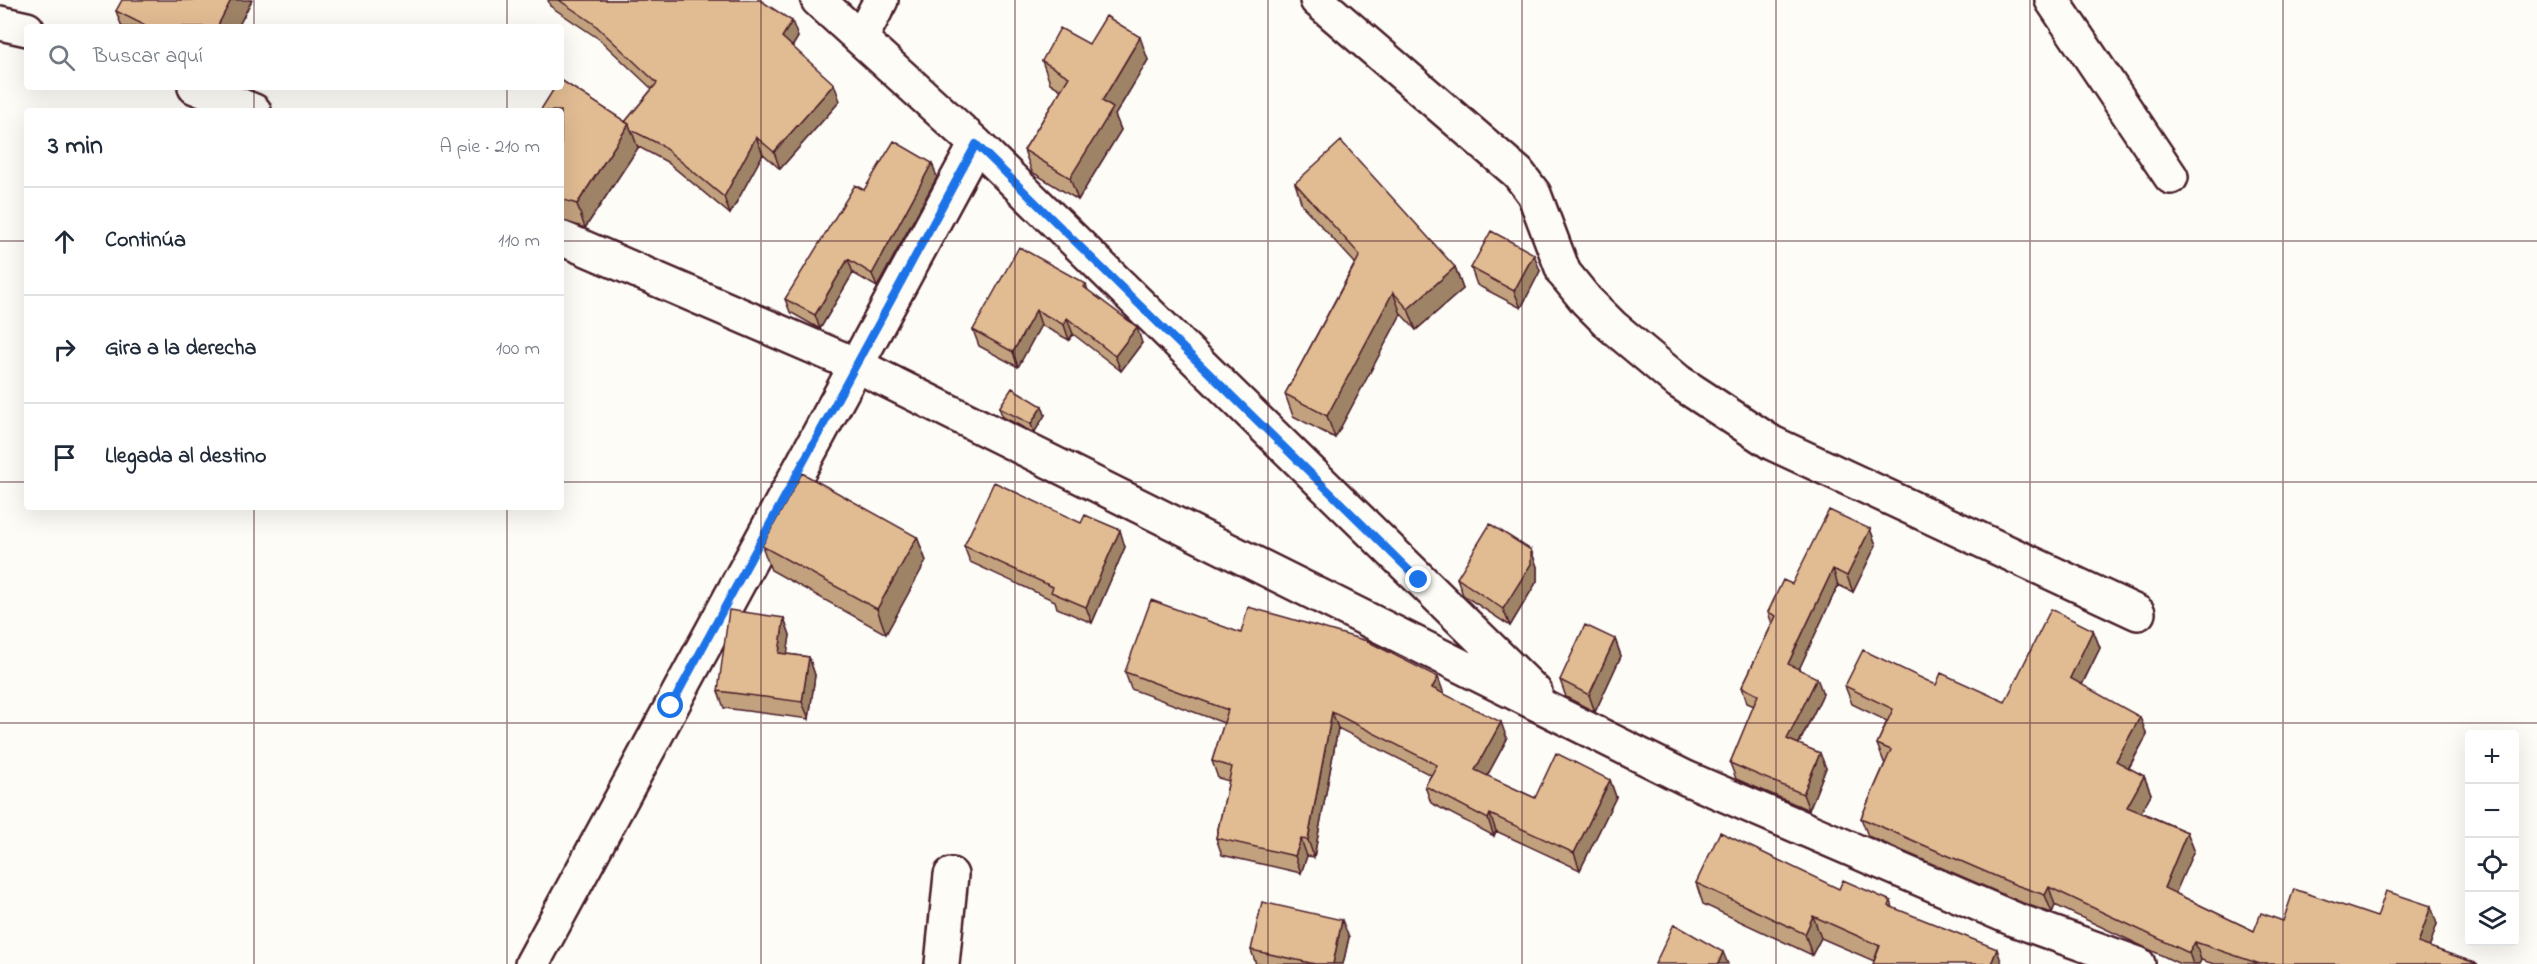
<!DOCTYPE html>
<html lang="es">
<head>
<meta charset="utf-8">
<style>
	:root { --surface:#fff; --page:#f6f6f7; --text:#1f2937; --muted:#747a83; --line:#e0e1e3 }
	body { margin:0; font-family:"Indie Flower",sans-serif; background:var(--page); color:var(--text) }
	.controls { position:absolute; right:18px; bottom:18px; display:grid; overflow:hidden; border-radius:6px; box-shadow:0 6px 24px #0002 }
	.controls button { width:54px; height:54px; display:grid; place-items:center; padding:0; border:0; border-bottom:2px solid var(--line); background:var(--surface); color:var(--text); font:30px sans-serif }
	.stop { position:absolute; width:18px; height:18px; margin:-14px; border:4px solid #1a73e8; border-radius:50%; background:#fff }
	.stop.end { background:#1a73e8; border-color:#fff; box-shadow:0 2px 6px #0008 }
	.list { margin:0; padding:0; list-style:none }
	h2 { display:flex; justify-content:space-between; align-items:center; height:78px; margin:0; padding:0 24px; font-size:26px }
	h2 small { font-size:20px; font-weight:400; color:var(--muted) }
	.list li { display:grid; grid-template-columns:39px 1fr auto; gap:18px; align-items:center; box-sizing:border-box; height:108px; padding:0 24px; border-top:2px solid var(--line) }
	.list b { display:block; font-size:22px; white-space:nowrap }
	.list em { font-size:20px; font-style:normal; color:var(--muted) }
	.icon { flex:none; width:33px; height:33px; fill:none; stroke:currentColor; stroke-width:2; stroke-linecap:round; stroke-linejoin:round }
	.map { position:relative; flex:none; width:2537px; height:964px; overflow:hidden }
	.search { position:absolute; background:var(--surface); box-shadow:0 6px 24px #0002; left:24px; top:24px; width:540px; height:66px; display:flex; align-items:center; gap:15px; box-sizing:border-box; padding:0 21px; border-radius:6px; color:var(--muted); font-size:22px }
	.panel { position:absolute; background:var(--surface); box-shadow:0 6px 24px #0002; left:24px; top:108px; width:540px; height:402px; border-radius:6px }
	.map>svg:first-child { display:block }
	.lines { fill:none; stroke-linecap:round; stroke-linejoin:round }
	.street-casing { stroke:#4a1f2b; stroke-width:38 }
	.street { stroke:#fdfcf7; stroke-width:33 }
	.wall { fill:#c2a17e; stroke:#4a1f2b; stroke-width:1.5 }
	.shaded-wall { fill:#9e8366; stroke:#4a1f2b; stroke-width:1.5 }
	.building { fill:#e1bb92; stroke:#4a1f2b; stroke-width:1.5 }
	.route { stroke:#1a73e8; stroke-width:8 }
	.grid { fill:none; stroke:#4a1f2b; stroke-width:1.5; stroke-opacity:0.55 }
</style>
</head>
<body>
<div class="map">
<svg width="2537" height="964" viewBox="0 0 2537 964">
	<rect width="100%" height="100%" fill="#fdfcf7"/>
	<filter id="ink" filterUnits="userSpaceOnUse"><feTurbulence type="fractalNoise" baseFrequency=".0167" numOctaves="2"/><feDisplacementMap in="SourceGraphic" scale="12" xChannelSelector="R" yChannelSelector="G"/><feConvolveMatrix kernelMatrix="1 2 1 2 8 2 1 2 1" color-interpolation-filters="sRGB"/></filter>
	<g filter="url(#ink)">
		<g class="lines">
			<g class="street-casing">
				<path id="street" d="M818,0l158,144 559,548
					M1317,0l201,173 16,21 30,79 22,27 26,26 67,56 93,61 366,170
					M2052,0l119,177
					M0,23l27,6
					M861,38l20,-38
					M195,87l59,24
					M561,238l295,127 830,413 330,142 122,44
					M532,964l444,-820
					M942,964l9,-89"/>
			</g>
			<use href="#street" class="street"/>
		</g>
		<path class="wall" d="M252,0l-14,27h-116l-6,-16z
			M548,0h212l38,37 -6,10 48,54 -60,68 -17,-15 -33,60 -63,-52 -30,-16 1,2 -53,80 -24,-8v-109l64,11 27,-33 -53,-50 -49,-33z
			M1089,44l59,16 -33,55 6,15 -43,70 -46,-28 -8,-22 37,-60 -11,-7 -8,-22z
			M937,177l-60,110 -24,-14 -33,56 -30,-17 -5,-13 79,-109z
			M1295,183l160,84 8,22 -47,41 -15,-16 -66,124 -42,-22 -8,-22 70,-131 -53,-58z
			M1471,268l69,3 -19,37 -44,-23z
			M1086,284l2,7 54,52 -21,28 -48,-37 -4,6 -28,-15 -23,42 -39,-21 -6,-16z
			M1042,406l3,9 -11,18 -31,-16 -4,-9z
			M1870,529l6,16 -23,47 -15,-7 -39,84 24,25 -24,50 27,24 -17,42 -73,-31 -6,-16 24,-57 -7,-3 -5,-16 30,-63 -4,-12 24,-28z
			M917,537l9,24 -40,73 -115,-64 -9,-24z
			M964,546l161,1 -33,76 -35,-15 -2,-7 -85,-39z
			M1531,550l6,17v14l-27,45 -47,-31 -6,-17z
			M784,618l6,17 -3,19 22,3 6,18 -6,44 -85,-11 -6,-17z
			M2093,630l7,18 -18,37 65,50 -18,33 15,8 7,18 -10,18 46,20 7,18 -19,43 79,38 29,-10 94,-4 60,7 -8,23 49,17h-264l-13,-4 -2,4h-19l-125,-59 -3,8 -29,-10 -155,-67 -7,-18 24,-55 -1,-1 -7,-18 10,-23 -35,-17 -7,-18 91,-1 69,17z
			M1241,633l203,61 63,45 -20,37 48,22 75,-18 6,17 -36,73 -84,-39 -2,5 -63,-33 -6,-17 6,-11 -93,-47 -24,129 -7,-1 -6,17 -79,-18 -6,-17 13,-57 -11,-3 -6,-17 12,-38 -93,-34 -6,-17z
			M1615,639l6,17 -26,56 -29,-15 -6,-17z
			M1696,883l143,6 52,12 2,7 -19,53 -53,-23 -9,17 -109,-51z
			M1349,937l-6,27h-87l-5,-14z"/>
		<path class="shaded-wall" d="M231,0h21l-14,27h-21z
			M792,21l6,16 -10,17 -6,-17z
			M1140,37l8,23 -33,55 6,15 -43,70 -8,-22 32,-77z
			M834,84l6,17 -60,68 -6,-17z
			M629,124l9,24 -53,80 -8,-24z
			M756,137l7,17 -33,60 -6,-17z
			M932,163l5,14 -60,110 -5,-13z
			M1534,254l6,17 -19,37 -7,-17z
			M848,259l5,14 -33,56 -5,-14z
			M1455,267l8,22 -47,41 -8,-21z
			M1393,292l8,22 -66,124 -8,-22z
			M1036,310l5,15 -23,42 -5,-15z
			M1067,318l6,16 -4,6 -5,-15z
			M1137,327l5,16 -21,28 -6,-15z
			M1042,406l3,9 -11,18 -3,-9z
			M1870,529l6,16 -23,47 -6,-16z
			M1120,530l5,17 -33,76 -6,-16z
			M917,537l9,24 -40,73 -9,-25z
			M1531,550l6,17v14l-27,45 -7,-17z
			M1833,569l5,16 -44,95 -6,-16z
			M784,618l6,17 -5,35 -6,-17z
			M2093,630l7,18 -24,48 -6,-18z
			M1615,639l6,17 -26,56 -6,-17z
			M809,657l6,18 -6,44 -7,-17z
			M1438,677l6,17 -6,11 -6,-17z
			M1817,678l6,16 -30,61 -6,-16z
			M1332,712l6,16 -24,129 -6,-17z
			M2140,717l7,18 -25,44 -6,-18z
			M1501,722l6,17 -26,48 -6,-17z
			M1820,753l6,15 -17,42 -6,-16z
			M2144,776l7,18 -17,31 -7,-18z
			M1610,780l6,17 -36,73 -6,-17z
			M1490,814l6,17 -2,5 -6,-17z
			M2187,832l7,18 -24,56 -6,-18z
			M1301,839l6,17 -6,17 -6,-17z
			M2049,887l6,18 -3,8 -7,-18z
			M2431,906l6,18 -12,37 -7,-18z
			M1813,916l8,22 -9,17 -7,-21z
			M1342,920l7,17 -6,27h-10z
			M2195,942l6,18 -2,4h-6l-4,-11z
			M1997,949l5,15h-11z
			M1723,952l5,12h-10z"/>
		<path class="building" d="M122,0h109l-14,27h-69l-32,-16z
			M559,0h201l32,21 -10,16 52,47 -60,68 -18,-15 -32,60 -63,-52 -30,-15 -2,-6 -4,-2 32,-39 -64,-60z
			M1106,16l34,21 -38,64 11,7 -43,70 -46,-28 45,-73 -27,-16 18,-33 29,16z
			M561,80l68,44 -52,80 -16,-5v-88h-21l15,-24h6z
			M894,141l38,22 -60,111 -24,-15 -33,56 -30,-16 70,-114 9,5z
			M1341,141l114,126 -47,42 -15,-17 -66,124 -42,-22 75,-139 -65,-72z
			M1491,231l43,23 -20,37 -43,-23z
			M1019,247l67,37 -2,3 53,40 -22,29 -48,-38 -3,7 -28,-15 -23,42 -40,-22z
			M1012,388l30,18 -11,18 -32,-16z
			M802,473l115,64 -40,72 -115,-63z
			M994,482l87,41 4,-8 35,15 -34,77 -35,-15 2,-5 -89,-41z
			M1829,510l41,19 -23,47 -14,-7 -45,95 29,14 -30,61 33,14 -17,41 -73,-31 28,-68 -16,-8 34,-71 -8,-4 15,-32 9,4z
			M1490,524l41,26v14l-28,45 -46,-31z
			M1151,600l90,33 7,-26 40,11 79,23 71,36 -6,11 69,34 -26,48 60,28 21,-45 54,27 -36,73 -84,-39 -2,5 -63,-33 12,-21 -105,-53 -24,128 -7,-1 -6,17 -79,-18 16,-71 -20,-6 16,-51 -103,-38z
			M2051,609l42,21 -23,48 70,39 -24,44 28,15 -17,31 60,25 -23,56 90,43 7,-18 22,8 11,-32 83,28 9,-26 45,15 -13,37 60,21h-218l-65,-22 -6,11 -140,-66 -4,8 -29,-10 -155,-67 30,-68 -14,-6 16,-35 -48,-23 18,-36 73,35 5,-12 64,29z
			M729,610l55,8 -5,35 30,4 -7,45 -84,-11z
			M1585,625l30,14 -26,56 -29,-15z
			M1720,832l119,57 4,-9 48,21 -2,5 108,43 -6,15h-118l7,-18 -67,-30 -8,18 -109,-51z
			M1262,902l80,18 -9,44h-18l-64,-14z
			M1674,924l49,28 -5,12h-63z"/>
	</g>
	<g class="lines" filter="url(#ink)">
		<path class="route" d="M671,706l305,-562 443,436"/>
	</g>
	<path class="grid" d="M254,0v27M507,0v27M761,0v964M1015,0v964M1268,0v964M1522,0v964M1776,0v964M2030,0v964M2283,0v964M254,87v24M507,87v24M0,241h27M561,241h1976M0,482h27M561,482h1976M254,507v457M507,507v457M0,723h2537"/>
</svg>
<div class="controls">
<button>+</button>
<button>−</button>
<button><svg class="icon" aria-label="locate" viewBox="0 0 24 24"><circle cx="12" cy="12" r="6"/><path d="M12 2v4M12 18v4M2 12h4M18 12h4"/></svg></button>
<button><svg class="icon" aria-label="layers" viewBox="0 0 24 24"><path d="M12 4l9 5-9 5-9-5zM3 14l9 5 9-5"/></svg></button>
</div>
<div class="stop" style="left:671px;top:706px"></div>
<div class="stop end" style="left:1419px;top:580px"></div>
<div class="search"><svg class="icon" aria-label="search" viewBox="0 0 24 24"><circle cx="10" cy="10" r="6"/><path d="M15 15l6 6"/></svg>Buscar aquí</div>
<section class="panel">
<h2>3 min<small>A pie · 210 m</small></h2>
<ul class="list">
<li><svg class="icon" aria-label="ahead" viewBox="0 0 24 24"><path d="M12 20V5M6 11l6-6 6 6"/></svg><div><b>Continúa</b></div><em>110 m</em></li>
<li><svg class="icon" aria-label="right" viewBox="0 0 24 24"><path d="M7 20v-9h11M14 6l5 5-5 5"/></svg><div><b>Gira a la derecha</b></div><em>100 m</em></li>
<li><svg class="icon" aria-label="arrive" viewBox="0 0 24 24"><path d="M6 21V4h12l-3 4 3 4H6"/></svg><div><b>Llegada al destino</b></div></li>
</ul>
</section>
</div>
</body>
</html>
